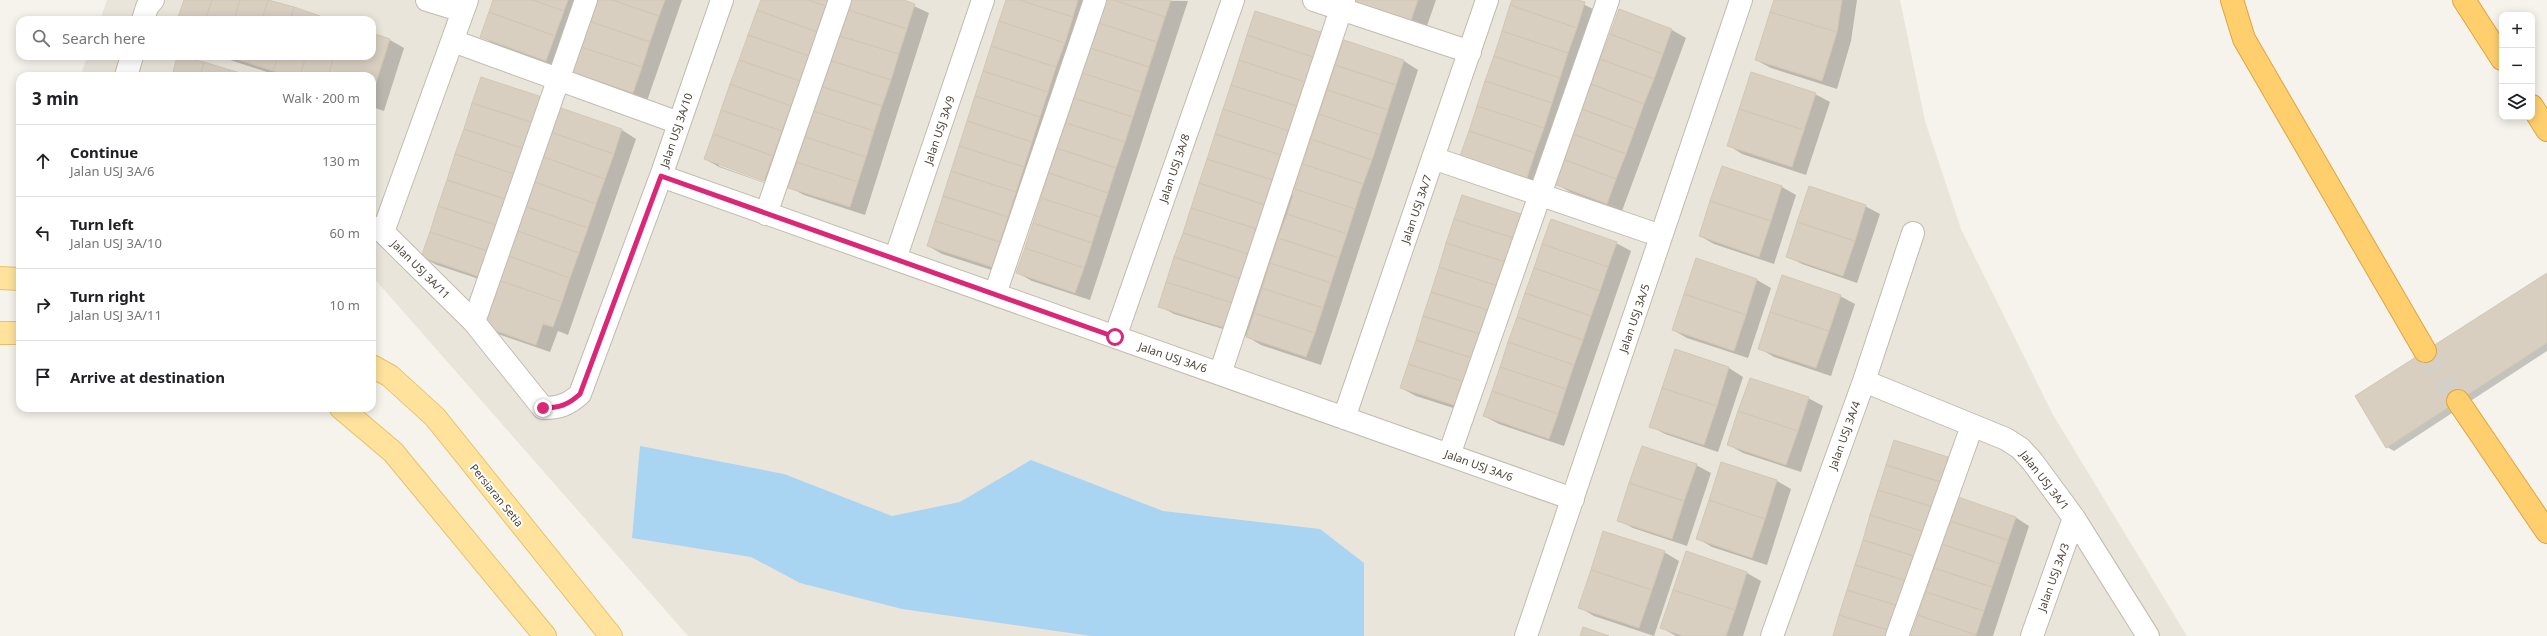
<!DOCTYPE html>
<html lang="en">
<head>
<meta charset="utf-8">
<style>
	:root { --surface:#fff; --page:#f2f2f2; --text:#202124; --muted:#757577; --line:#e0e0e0 }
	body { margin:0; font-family:"Noto Sans",sans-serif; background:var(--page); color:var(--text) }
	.controls { position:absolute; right:12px; top:12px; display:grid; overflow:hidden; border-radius:8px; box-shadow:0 2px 10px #0003 }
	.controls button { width:36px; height:36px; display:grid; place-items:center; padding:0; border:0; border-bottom:1px solid var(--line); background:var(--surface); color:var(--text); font:20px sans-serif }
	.stop { position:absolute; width:12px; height:12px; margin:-9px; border:3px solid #db2777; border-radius:50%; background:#fff }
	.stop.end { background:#db2777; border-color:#fff; box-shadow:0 1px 4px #0008 }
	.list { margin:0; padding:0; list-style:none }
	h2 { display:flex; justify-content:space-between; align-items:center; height:52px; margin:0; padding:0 16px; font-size:17px }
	h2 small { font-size:13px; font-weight:400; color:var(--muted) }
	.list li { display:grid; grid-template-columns:26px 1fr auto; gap:12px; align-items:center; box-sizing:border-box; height:72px; padding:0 16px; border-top:1px solid var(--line) }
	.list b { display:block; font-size:15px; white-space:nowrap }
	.list p { margin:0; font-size:13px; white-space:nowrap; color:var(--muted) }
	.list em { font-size:13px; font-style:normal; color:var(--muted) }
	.icon { flex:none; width:22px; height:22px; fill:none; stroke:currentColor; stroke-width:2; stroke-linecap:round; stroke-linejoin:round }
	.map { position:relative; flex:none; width:2547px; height:636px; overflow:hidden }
	.search { position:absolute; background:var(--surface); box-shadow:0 2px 10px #0003; left:16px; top:16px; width:360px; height:44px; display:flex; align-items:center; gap:10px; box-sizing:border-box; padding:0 14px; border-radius:12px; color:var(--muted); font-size:15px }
	.panel { position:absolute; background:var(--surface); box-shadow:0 2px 10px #0003; left:16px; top:72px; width:360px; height:340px; border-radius:12px }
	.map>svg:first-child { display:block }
	.residential { fill:#eae5da }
	.water { fill:#a9d4f2 }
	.shadow { fill:#0003; fill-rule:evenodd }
	.building { fill:#d8cfc1; stroke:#d3c7b4 }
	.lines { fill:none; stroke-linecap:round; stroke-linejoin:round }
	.highway-tunnel { stroke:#d4d0c8; stroke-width:22; stroke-dasharray:22 11; stroke-linecap:butt }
	.minor-casing { stroke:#c2bbae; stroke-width:24 }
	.major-casing { stroke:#e6c16a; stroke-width:24 }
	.highway-casing { stroke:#e0a43c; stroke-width:24 }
	.minor { stroke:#fff; stroke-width:22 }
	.major { stroke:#ffe39c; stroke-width:22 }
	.highway { stroke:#ffcf6e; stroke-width:22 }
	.route { stroke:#db2777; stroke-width:5 }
	.labels { text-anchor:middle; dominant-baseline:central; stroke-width:4; stroke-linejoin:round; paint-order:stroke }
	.street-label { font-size:11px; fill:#4b4439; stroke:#fff }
</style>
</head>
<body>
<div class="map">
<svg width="2547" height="636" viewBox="0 0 2547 636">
	<rect width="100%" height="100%" fill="#f6f3ec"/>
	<path class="residential" d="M107,0h1793l25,121 36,108 91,184 135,223h-1499l-316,-360v-200h-292l8,-20h284v-36h-272z"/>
	<path class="water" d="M640,446l144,28 108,42 68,-14 71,-42 132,51 157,18 44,34v73h-273l-189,-27 -102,-26 -49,-26 -119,-19z"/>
	<path class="shadow" d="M185,0h84l61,20h-152z
		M494,0h91l-25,68 -65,-23 -14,-9z
		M598,0h84l-35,101 -60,-21 -14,-8z
		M762,0h84l-67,188 -60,-21 -14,-8zM719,164l50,18v2l-50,-18z
		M901,0l28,13 -64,202 -61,-20 -15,-8z
		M1007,0h88l-88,275 -65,-21 -14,-8z
		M1107,0l81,1 -98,299 -58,-19 -14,-8z
		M1357,0h79l-12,34z
		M1513,0h62l24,12 -57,174 -66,-22z
		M1776,0h81l-6,41 -14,48 -66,-21 -15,-8z
		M1620,10l52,20 14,8 -64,173 -52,-19 -15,-9z
		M372,34l18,6 14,8 -20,63 -12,-4v-31h-93l-61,-20h154z
		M1344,42l60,19 14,9 -97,295 -60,-20 -15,-9 -72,-22 -15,-8 182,-263 -49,152h2z
		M1815,94l15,8 -24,73 -64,-21 -14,-9z
		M372,116l4,2 -4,12z
		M622,130l14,9 -68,196 -10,-4 -8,21 -52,-18 -15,-9 14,-40 -60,-20 -15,-8z
		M1722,167l60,20 14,8 -22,69 -60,-20 -14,-8z
		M1462,197l59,18 14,8 -60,192 -59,-19 -15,-8z
		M1865,206l15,8 -23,69 -55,-19 -15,-8z
		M1616,243l15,8 -67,195 -65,-22 -15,-8z
		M1696,260l61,20 14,8 -23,70 -61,-20 -14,-8z
		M2547,274v77l-153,100 -7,-4z
		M1840,296l15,8 -24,72 -57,-19 -15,-9z
		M1675,350l54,18 14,9 -25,75 -53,-18 -15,-8z
		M1808,398l15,8 -22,66 -58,-19 -14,-8z
		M1894,441l54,17 14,8 -52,170h-76z
		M1722,463l55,18 14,8 -24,76 -55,-18 -15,-9z
		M1696,465l15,8 -24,73 -54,-18 -15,-8z
		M2015,517l14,9 -36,110h-80z
		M1664,552l15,9 -25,75 -60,-20 -15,-9z
		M1686,553l61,20 14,8 -18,55h-67l-14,-8z"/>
	<path class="building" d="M184,0h28l-7,20h-28z
		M212,0h28l-6,20h-29z
		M240,0h28l-6,20h-28z
		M268,0l26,7 -4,13h-28z
		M493,0h40l31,11 -9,25 -66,-24z
		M533,0h35l-4,11z
		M597,0h15l47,16 -9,26 -61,-21z
		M612,0h53l-6,16z
		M761,0h47l18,6 -9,26 -60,-22z
		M808,0h21l-3,6z
		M848,0h56l11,4 -8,25 -62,-20z
		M1006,0h13l54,17 -8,26 -66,-22z
		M1019,0h59l-5,17z
		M1106,0h7l52,17 -8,25 -58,-19z
		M1113,0h58l-6,17z
		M1356,0h62l-9,26 -55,-20z
		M1512,0h66l7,2 -8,26 -67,-23z
		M1774,0h68l-5,32 -67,-20z
		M1510,5l67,23 -9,25 -66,-22z
		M294,7l26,9 -2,4h-28z
		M845,9l62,20 -8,25 -62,-19z
		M1619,9l53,20 -9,25 -53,-20z
		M757,10l60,22 -8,24 -61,-21z
		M1255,11l72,23 -8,25 -72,-24z
		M489,12l66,24 -9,25 -66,-24z
		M1770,12l67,20 -15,49 -67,-21z
		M589,21l61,21 -8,25 -61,-20z
		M999,21l66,22 -9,24 -65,-21z
		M1099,23l58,19 -8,25 -59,-19z
		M1502,31l66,22 -8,25 -66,-22z
		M372,33l18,6 -18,56v-19h-44l6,-20h38z
		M1610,34l53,20 -9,25 -54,-20z
		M748,35l61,21 -9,25 -61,-21z
		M837,35l62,19 -8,26 -62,-20z
		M1247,35l72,24 -8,25 -72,-24z
		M1344,40l60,20 -8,25 -61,-20z
		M991,46l65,21 -8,25 -65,-21z
		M581,47l61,20 -9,26 -61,-21z
		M1090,48l59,19 -8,25 -59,-19z
		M177,56l27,6 -4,14h-28z
		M226,56h24l-2,7z
		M250,56h28l-5,15 -25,-8z
		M278,56h28l-6,20h-13l-14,-5z
		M306,56h28l-6,20h-28z
		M1494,56l66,22 -8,25 -67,-22z
		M1600,59l54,20 -10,25 -53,-20z
		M739,60l61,21 -9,25 -61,-22z
		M829,60l62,20 -9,26 -62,-20z
		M1239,60l72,24 -8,24 -72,-23z
		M204,62l26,8 -2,6h-28z
		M1335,65l61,20 -8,25 -61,-20z
		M230,70l21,6h-23z
		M983,71l65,21 -8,25 -65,-21z
		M1751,72l65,21 -12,37 -65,-21z
		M1082,73l59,19 -8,25 -59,-19z
		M481,77l61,20 -8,26 -62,-20z
		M1485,81l67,22 -8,25 -67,-22z
		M730,84l61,22 -9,25 -61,-21z
		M1591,84l53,20 -9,25 -53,-20z
		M1231,85l72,23 -8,25 -72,-24z
		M820,86l62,20 -8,25 -61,-20z
		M1327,90l61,20 -8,25 -61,-21z
		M975,96l65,21 -8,25 -65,-21z
		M1074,98l59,19 -8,25 -59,-19z
		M472,103l62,20 -9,26 -61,-20z
		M1477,106l67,22 -9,25 -66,-22z
		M558,107l64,22 -8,25 -64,-22z
		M1223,109l72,24 -8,24 -72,-23z
		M1582,109l53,20 -9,25 -53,-20z
		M1739,109l65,21 -12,37 -65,-21z
		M721,110l61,21 -9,25 -60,-22z
		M813,111l61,20 -8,26 -61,-20z
		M1319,114l61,21 -8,25 -61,-21z
		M967,121l65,21 -8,25 -65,-21z
		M1066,123l59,19 -9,26 -59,-20z
		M464,129l61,20 -8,26 -62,-21z
		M1469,131l66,22 -8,25 -67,-22z
		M550,132l64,22 -9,25 -64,-23z
		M713,134l60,22 -9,25 -60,-22z
		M1215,134l72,23 -8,25 -72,-23z
		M1573,134l53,20 -10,25 -53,-20z
		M805,137l61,20 -8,25 -62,-20z
		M1311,139l61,21 -9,24 -60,-20z
		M959,146l65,21 -8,25 -65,-21z
		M1057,148l59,20 -8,25 -59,-20z
		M455,154l62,21 -9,25 -61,-20z
		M541,156l64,23 -9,25 -64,-23z
		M1207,159l72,23 -8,25 -72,-24z
		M1563,159l53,20 -9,25 -53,-20z
		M796,162l62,20 -8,25 -62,-19z
		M1303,164l60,20 -8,25 -60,-20z
		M1722,166l60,20 -11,35 -61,-20z
		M951,171l65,21 -8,25 -65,-21z
		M1049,173l59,20 -8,24 -59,-19z
		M447,180l61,20 -9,26 -61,-20z
		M532,181l64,23 -8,24 -64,-22z
		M1199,183l72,24 -8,24 -72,-23z
		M1809,186l57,19 -11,36 -58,-19z
		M1295,189l60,20 -8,25 -60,-20z
		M1462,195l59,19 -7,24 -60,-19z
		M943,196l65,21 -8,25 -65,-21z
		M1041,198l59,19 -8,26 -59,-20z
		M1710,201l61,20 -12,36 -60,-21z
		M438,206l61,20 -8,26 -61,-20z
		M524,206l64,22 -9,25 -64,-23z
		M1191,208l72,23 -8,25 -72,-23z
		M1287,214l60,20 -8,24 -61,-20z
		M1454,219l60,19 -8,24 -60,-19z
		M1551,219l66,23 -9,25 -66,-23z
		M935,221l65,21 -8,25 -65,-21z
		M1797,222l58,19 -12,35 -57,-19z
		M1033,223l59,20 -8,25 -59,-20z
		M515,230l64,23 -9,25 -64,-23z
		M430,232l61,20 -8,26 -62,-21z
		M1183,233l72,23 -8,25 -73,-24z
		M1278,238l61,20 -8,25 -61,-20z
		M1446,243l60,19 -8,24 -59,-19z
		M1542,244l66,23 -8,24 -66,-23z
		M1025,248l59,20 -9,25 -59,-20z
		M506,255l64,23 -8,24 -64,-22z
		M1174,257l73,24 -8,24 -73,-23z
		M1696,258l61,21 -11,36 -62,-21z
		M1270,263l61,20 -8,25 -61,-20z
		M1439,267l59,19 -7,25 -60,-19z
		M1534,268l66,23 -9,25 -66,-23z
		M2547,273v70l-161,105 -31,-52z
		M1782,275l59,20 -12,36 -59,-19z
		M498,280l64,22 -9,25 -10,-3 -7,21 -54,-19z
		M1166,282l73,23 -8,25 -73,-23z
		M1262,288l61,20 -8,25 -61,-20z
		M1431,292l60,19 -8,24 -60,-19z
		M1525,293l66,23 -8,24 -66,-23z
		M1684,294l62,21 -12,36 -62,-21z
		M1770,312l59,19 -13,37 -58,-19z
		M1254,313l61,20 -9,24 -60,-20z
		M1423,316l60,19 -8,24 -59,-19z
		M1517,317l66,23 -9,25 -66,-23z
		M1416,340l59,19 -7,24 -60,-19z
		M1508,342l66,23 -8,24 -66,-22z
		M1675,349l54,18 -12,39 -55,-18z
		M1408,364l60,19 -8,24 -60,-19z
		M1500,367l66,22 -8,25 -66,-23z
		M1750,378l59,19 -11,34 -60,-20z
		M1662,388l55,18 -13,39 -55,-18z
		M1492,391l66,23 -9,25 -66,-23z
		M1738,411l60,20 -12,34 -59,-20z
		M1894,440l54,17 -7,25 -55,-17z
		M1642,446l55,18 -13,37 -55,-18z
		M1721,462l56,18 -12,39 -56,-19z
		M1886,465l55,17 -8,25 -55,-17z
		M1629,483l55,18 -12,38 -55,-18z
		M1878,490l55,17 -8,25 -55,-17z
		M1958,497l58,20 -8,23 -58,-19z
		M1709,500l56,19 -13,39 -56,-19z
		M1870,515l55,17 -8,25 -54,-17z
		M1950,521l58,19 -8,24 -58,-20z
		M1603,531l62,20 -13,39 -61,-20z
		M1863,540l54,17 -7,25 -55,-17z
		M1942,544l58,20 -8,23 -58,-19z
		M1686,551l61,21 -12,38 -62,-20z
		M1855,565l55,17 -8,25 -55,-17z
		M1934,568l58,19 -8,24 -58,-19z
		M1591,570l61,20 -13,38 -61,-20z
		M1673,590l62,20 -9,26h-43l-23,-8z
		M1847,590l55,17 -8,25 -55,-17z
		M1926,592l58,19 -8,24 -58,-20z
		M1839,615l55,17 -1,4h-60z
		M1918,615l58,20 -1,1h-64z
		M1583,627l26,9h-29z"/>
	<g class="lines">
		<path class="highway-tunnel" d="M2425,351l33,50"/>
		<g class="minor-casing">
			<path id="minor" d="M427,0l36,11
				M1314,0l156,52
				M143,20l4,-13 6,-7
				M453,41l226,82
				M126,76l6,-20
				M1433,158l228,78
				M661,176l912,323
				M766,214l74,-214
				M372,227l11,5 91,90 69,86c16,0 25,-3 37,-14l81,-218 61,-176
				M383,232l84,-232
				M895,259l88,-259
				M995,294l100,-294
				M474,322l112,-322
				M1115,337l118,-337
				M1220,374l124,-374
				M1864,381l142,58 14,9 12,13 42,57 74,118
				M1344,418l143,-418
				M1449,455l159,-455
				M1526,636l215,-636
				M1772,636l92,-255 49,-148
				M1897,636l75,-210
				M2032,636l42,-118"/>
		</g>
		<g class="major-casing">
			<path id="major" d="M0,278l20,1
				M0,333h20
				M372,366l18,10 45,41 176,219
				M341,408l52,44 152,184"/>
		</g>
		<g class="highway-casing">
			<path id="highway" d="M2232,0l12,39 181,312
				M2464,0l38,59
				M2532,106l15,24
				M2458,401l89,131"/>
		</g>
		<use href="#minor" class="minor"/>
		<use href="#major" class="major"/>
		<use href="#highway" class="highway"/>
	</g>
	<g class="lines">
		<path class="route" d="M543,408c16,0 25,-3 37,-14l81,-218 454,161"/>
	</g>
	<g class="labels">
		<g class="street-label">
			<text transform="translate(676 130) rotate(-71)">Jalan USJ 3A/10</text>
			<text transform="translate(939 130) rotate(-71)">Jalan USJ 3A/9</text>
			<text transform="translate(1174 168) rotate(-71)">Jalan USJ 3A/8</text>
			<text transform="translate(1416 209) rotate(-71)">Jalan USJ 3A/7</text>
			<text transform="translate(421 269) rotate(45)">Jalan USJ 3A/11</text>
			<text transform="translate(1634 318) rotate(-71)">Jalan USJ 3A/5</text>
			<text transform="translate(1173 357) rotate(19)">Jalan USJ 3A/6</text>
			<text transform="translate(1844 435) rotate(-70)">Jalan USJ 3A/4</text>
			<text transform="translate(1479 465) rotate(20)">Jalan USJ 3A/6</text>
			<text transform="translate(2045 480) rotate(52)">Jalan USJ 3A/1</text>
			<text transform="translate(497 495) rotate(51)">Persiaran Setia</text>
			<text transform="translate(2053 577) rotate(-70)">Jalan USJ 3A/3</text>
		</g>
	</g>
</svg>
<div class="controls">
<button>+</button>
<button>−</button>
<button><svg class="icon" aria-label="layers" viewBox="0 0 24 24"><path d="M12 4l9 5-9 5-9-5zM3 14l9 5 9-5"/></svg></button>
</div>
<div class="stop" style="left:1115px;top:337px"></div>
<div class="stop end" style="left:543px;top:408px"></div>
<div class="search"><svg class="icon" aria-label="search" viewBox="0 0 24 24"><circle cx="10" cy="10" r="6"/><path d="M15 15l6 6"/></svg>Search here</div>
<section class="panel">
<h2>3 min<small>Walk · 200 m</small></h2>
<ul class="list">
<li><svg class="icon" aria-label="ahead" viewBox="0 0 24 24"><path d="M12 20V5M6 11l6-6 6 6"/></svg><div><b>Continue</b><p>Jalan USJ 3A/6</p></div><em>130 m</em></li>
<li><svg class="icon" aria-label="left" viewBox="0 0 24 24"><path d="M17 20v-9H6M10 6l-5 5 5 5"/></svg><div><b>Turn left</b><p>Jalan USJ 3A/10</p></div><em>60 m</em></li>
<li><svg class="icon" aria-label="right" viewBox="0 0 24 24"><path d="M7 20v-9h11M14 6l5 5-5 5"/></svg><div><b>Turn right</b><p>Jalan USJ 3A/11</p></div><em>10 m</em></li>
<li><svg class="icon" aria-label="arrive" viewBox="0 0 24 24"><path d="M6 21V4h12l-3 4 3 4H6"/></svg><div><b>Arrive at destination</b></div></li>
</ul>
</section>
</div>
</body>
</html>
